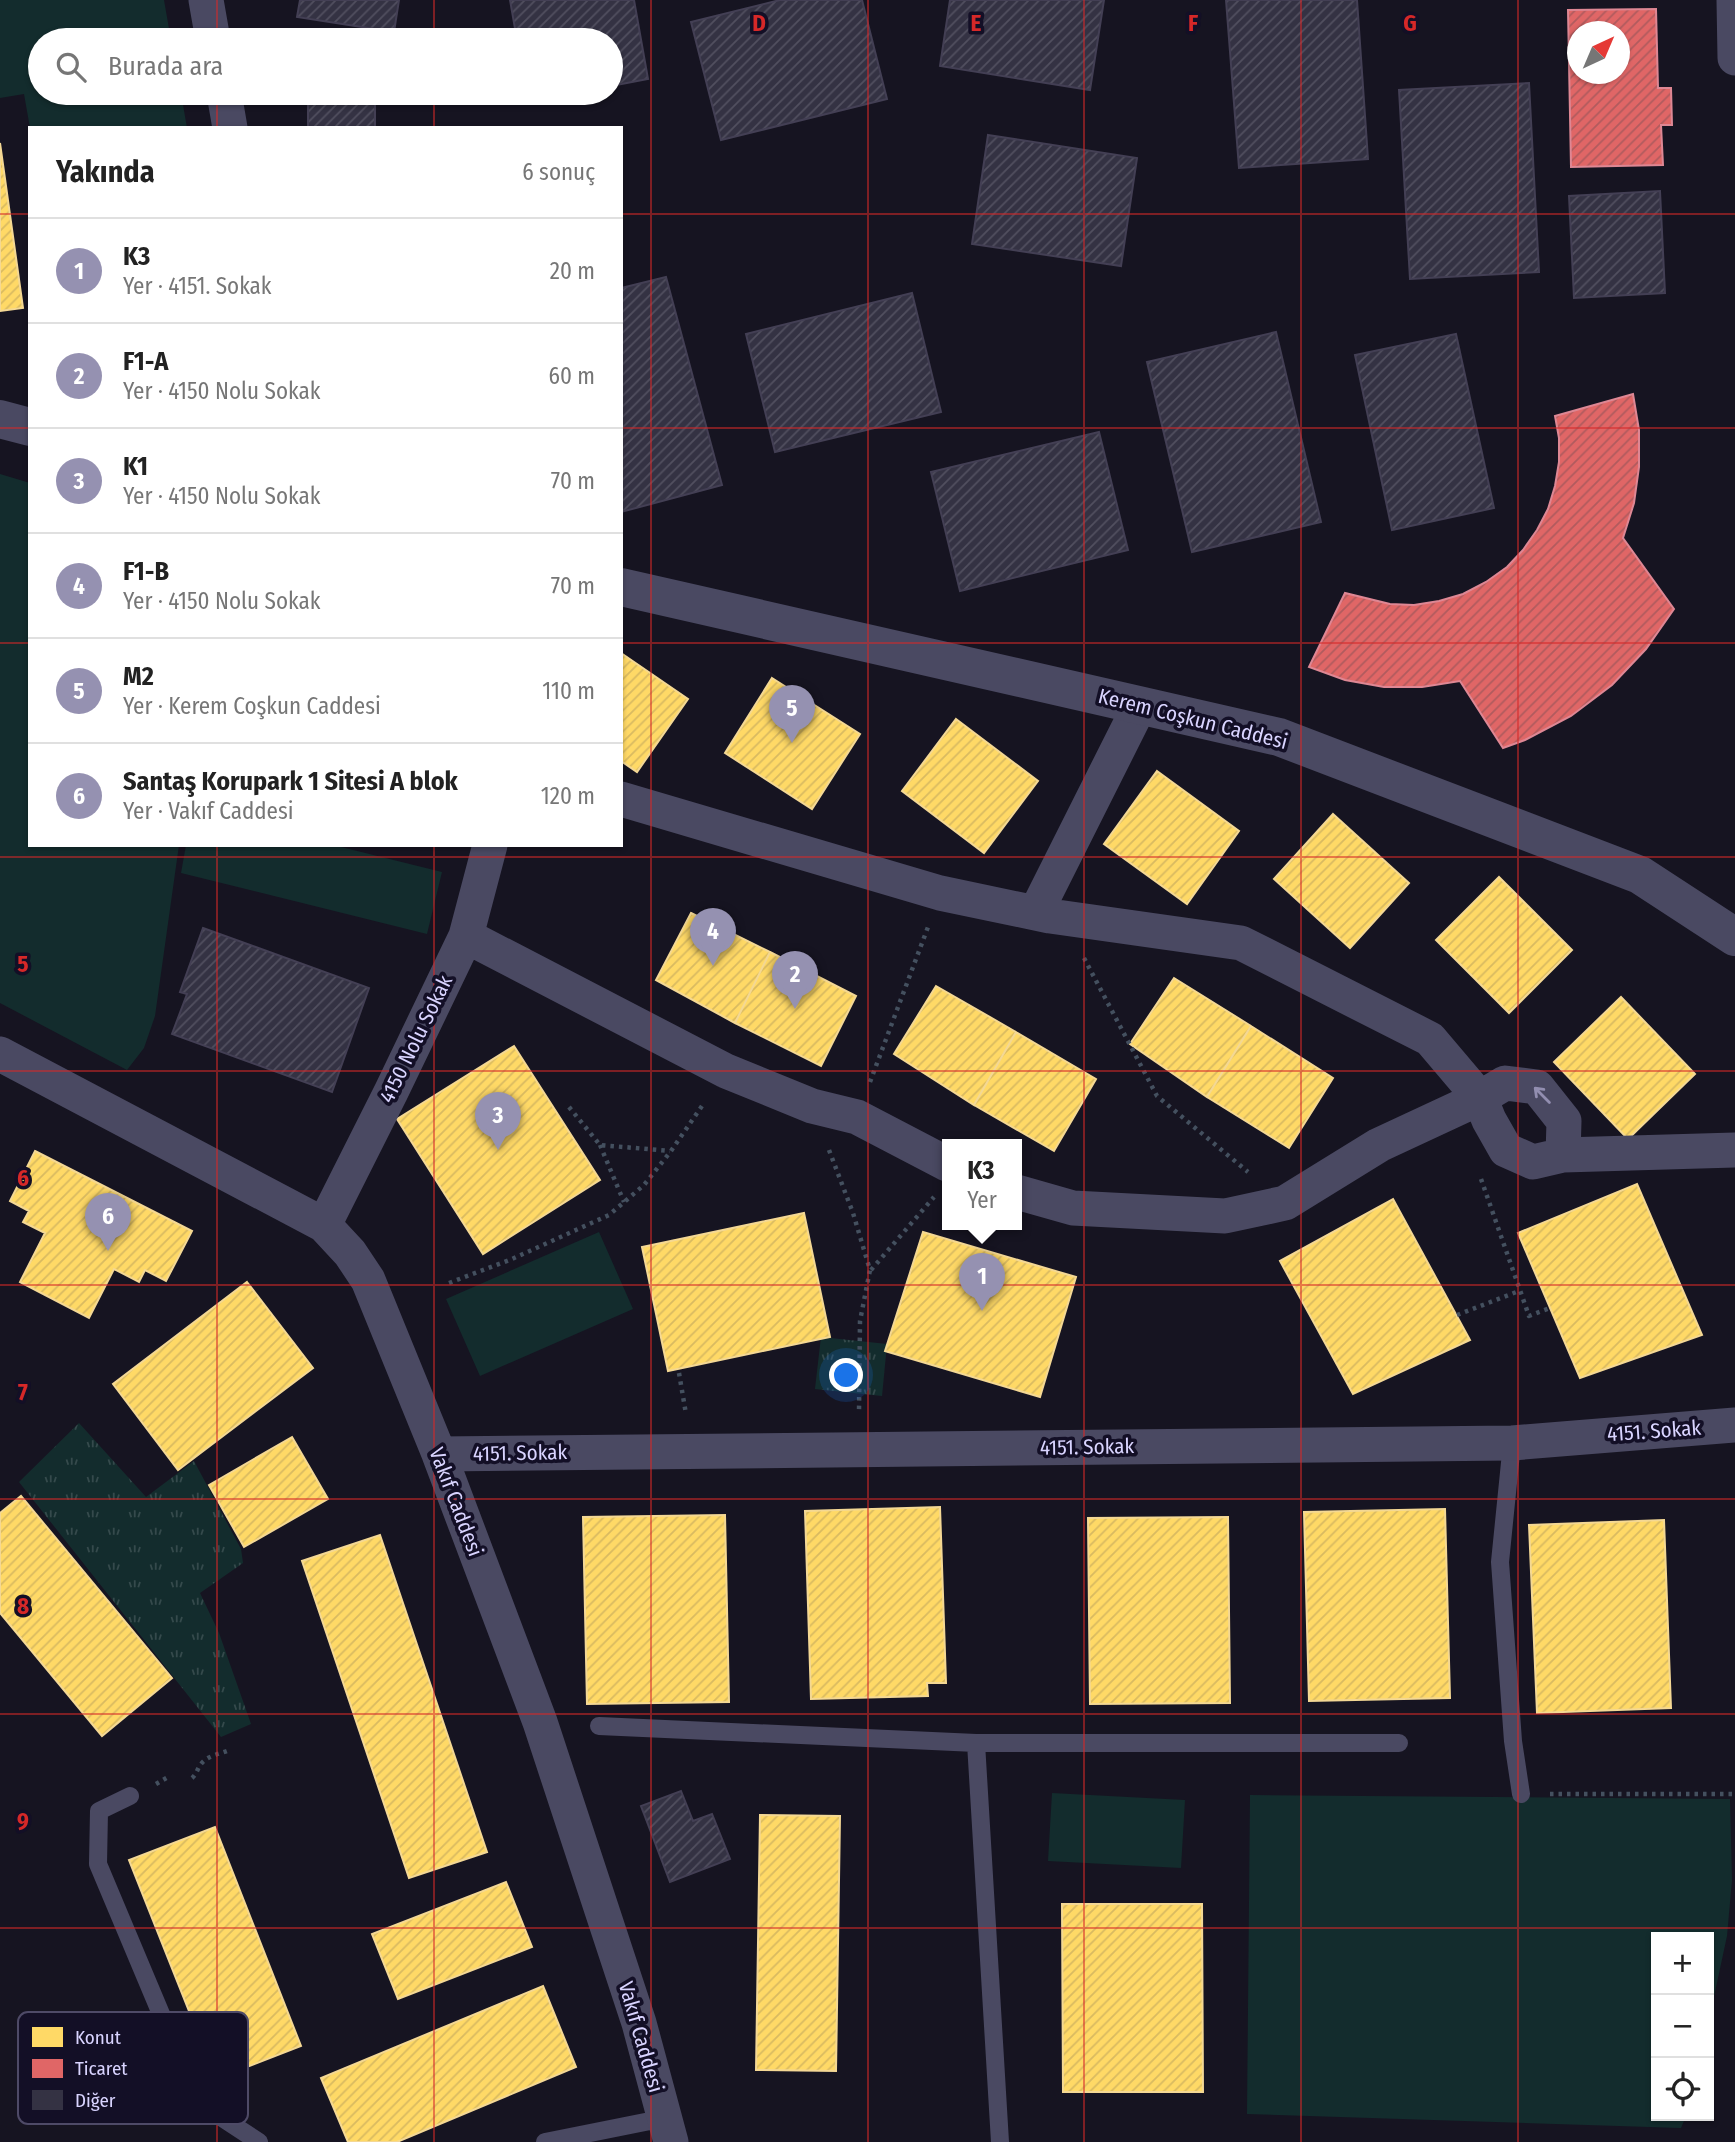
<!DOCTYPE html>
<html lang="tr">
<head>
<meta charset="utf-8">
<style>
	:root { --surface:#fff; --page:#f2f2f2; --text:#222; --muted:#767676; --line:#e0e0e0; --accent:#9591b1 }
	body { margin:0; font-family:"Fira Sans Condensed",sans-serif; background:var(--page); color:var(--text) }
	.controls { position:absolute; right:21px; bottom:21px; display:grid; overflow:hidden; border-radius:0px; box-shadow:0 2px 5px #0004 }
	.controls button { width:63px; height:63px; display:grid; place-items:center; padding:0; border:0; border-bottom:2px solid var(--line); background:var(--surface); color:var(--text); font:35px sans-serif }
	.compass { position:absolute; left:1567px; top:21px; width:63px; height:63px; border-radius:50%; background:var(--surface); box-shadow:0 2px 5px #0004; rotate:44deg }
	.you { position:absolute; left:847px; top:1376px; width:24px; height:24px; margin:-18px; border:5px solid #fff; border-radius:50%; background:#1a73e8; box-shadow:0 0 0 10px #1a73e833 }
	.badge { display:grid; place-items:center; width:46px; height:46px; border-radius:50%; background:var(--accent); color:#fff; font-size:23px; font-weight:700 }
	.pin { position:absolute; translate:-50% -58px; filter:drop-shadow(0 2px 4px #0008) }
	.pin::after { content:''; position:absolute; top:37px; width:24px; height:21px; background:inherit; clip-path:polygon(0 0,100% 0,50% 100%) }
	.popup { position:absolute; left:942px; top:1139px; width:80px; height:91px; box-sizing:border-box; display:grid; place-content:center; border-radius:0px; background:var(--surface); filter:drop-shadow(0 2px 5px #0005); font-size:23px; white-space:nowrap; color:var(--muted) }
	.popup b { font-size:26px; color:var(--text) }
	.popup::after { content:''; position:absolute; left:50%; top:100%; margin-left:-14px; border:14px solid transparent; border-top-color:var(--surface) }
	.list { margin:0; padding:0; list-style:none }
	h2 { display:flex; justify-content:space-between; align-items:center; height:91px; margin:0; padding:0 28px; font-size:30px }
	h2 small { font-size:23px; font-weight:400; color:var(--muted) }
	.list li { display:grid; grid-template-columns:46px 1fr auto; gap:21px; align-items:center; box-sizing:border-box; height:105px; padding:0 28px; border-top:2px solid var(--line) }
	.list b { display:block; font-size:26px; white-space:nowrap }
	.list p { margin:0; font-size:23px; white-space:nowrap; color:var(--muted) }
	.list em { font-size:23px; font-style:normal; color:var(--muted) }
	.icon { flex:none; width:38px; height:38px; fill:none; stroke:currentColor; stroke-width:2; stroke-linecap:round; stroke-linejoin:round }
	.map { position:relative; flex:none; width:1735px; height:2142px; overflow:hidden }
	.search { position:absolute; background:var(--surface); box-shadow:0 2px 5px #0004; left:28px; top:28px; width:595px; height:77px; display:flex; align-items:center; gap:18px; box-sizing:border-box; padding:0 24px; border-radius:38px; color:var(--muted); font-size:26px }
	.panel { position:absolute; background:var(--surface); box-shadow:0 2px 5px #0004; left:28px; top:126px; width:595px; height:721px; border-radius:0px }
	.map>svg:first-child { display:block }
	.grass { fill:#132c2d }
	.park { fill:url(#park-tufts) }
	.homes { fill:url(#homes-hatch); stroke:#f4d894; stroke-width:2 }
	.shops { fill:url(#shops-hatch); stroke:#de8794; stroke-width:2; fill-rule:evenodd }
	.building { fill:url(#building-hatch); stroke:#433f54; stroke-width:2 }
	.lines { fill:none; stroke-linecap:round; stroke-linejoin:round }
	.path { stroke:#44505f; stroke-width:4.5; stroke-dasharray:3.5 5; stroke-linecap:butt }
	.service { stroke:#4a4962; stroke-width:18 }
	.minor { stroke:#4a4962; stroke-width:35 }
	.tertiary { stroke:#4a4962; stroke-width:38 }
	.oneway { stroke:#928eb0 }
	.grid { fill:none; stroke:#d62828; stroke-width:2; stroke-opacity:0.55 }
	.labels { text-anchor:middle; dominant-baseline:central; stroke-width:7; stroke-linejoin:round; paint-order:stroke }
	.street-label { font-size:21px; fill:#d9d4ff; stroke:#130f26 }
	.key { fill:#130f26; stroke:#4e4a67; stroke-width:2 }
	.key-label { font-size:19px; fill:#d9d4ff }
	.grid-label { font-size:23px; text-anchor:middle; font-weight:bold; fill:#d62828; stroke:#130f26; stroke-width:7; stroke-linejoin:round; paint-order:stroke }
</style>
</head>
<body>
<div class="map">
<svg width="1735" height="2142" viewBox="0 0 1735 2142">
	<defs>
		<pattern id="park-tufts" width="24" height="20" patternUnits="userSpaceOnUse" patternTransform="scale(1.75)"><rect width="24" height="20" fill="#132c2d"/><path d="M3 7l-1-3M5 7V3M7 7l1-3M15 17l-1-3M17 17v-4M19 17l1-3" fill="none" stroke="#354a4c"/></pattern>
		<pattern id="homes-hatch" width="6" height="6" patternUnits="userSpaceOnUse" patternTransform="scale(1.75)"><rect width="6" height="6" fill="#ffd966"/><path d="M-1 1l2-2M0 6l6-6M5 7l2-2" fill="none" stroke="#d9ba61"/></pattern>
		<pattern id="shops-hatch" width="6" height="6" patternUnits="userSpaceOnUse" patternTransform="scale(1.75)"><rect width="6" height="6" fill="#e06666"/><path d="M-1 1l2-2M0 6l6-6M5 7l2-2" fill="none" stroke="#b05b5e"/></pattern>
		<pattern id="building-hatch" width="6" height="6" patternUnits="userSpaceOnUse" patternTransform="scale(1.75)"><rect width="6" height="6" fill="#343243"/><path d="M-1 1l2-2M0 6l6-6M5 7l2-2" fill="none" stroke="#514f5f"/></pattern>
	</defs>
	<rect width="100%" height="100%" fill="#161421"/>
	<path class="grass" d="M0,0h164l7,40h-131v53h141l6,35h-157l-6,-34 -24,4z
		M0,474l30,9v362h149l-24,171 -11,32 -17,22 -127,-67z
		M186,845h147l109,27 -15,62 -246,-61z
		M599,1232l34,77 -153,67 -34,-77z
		M1052,1793l133,7 -4,68 -133,-7z
		M1250,1795l480,4 2,81 -5,56 -18,84v-83h-53v179h30l-5,12 -434,-14z"/>
	<path class="park" d="M821,1337l66,7 -5,52 -67,-7z
		M79,1423l67,74 48,-36 47,88 2,14 -43,30 19,40 32,91 -30,13 -202,-255z"/>
	<path class="homes" d="M0,143l23,165 -23,3z
		M621,653l67,46 -51,73 -16,-11z
		M772,678l88,56 -48,75 -87,-56z
		M956,719l82,62 -54,72 -82,-62z
		M1157,771l82,60 -52,73 -83,-60z
		M1333,814l76,69 -59,65 -76,-69z
		M1499,877l73,73 -63,63 -73,-73z
		M691,913l79,39 -35,71 -79,-43z
		M770,952l86,44 -35,70 -86,-43z
		M1174,978l77,48 -44,71 -77,-53z
		M936,986l80,46 -42,73 -80,-51z
		M1621,997l74,77 -67,65 -74,-77z
		M1251,1026l82,52 -44,70 -82,-51z
		M1016,1032l80,47 -42,72 -80,-46z
		M514,1046l86,134 -117,74 -86,-135z
		M35,1151l157,80 -26,50 -21,-11 -6,12 -25,-13 -25,49 -69,-36 25,-49 -22,-11 6,-11 -19,-10z
		M1637,1184l65,151 -122,43 -62,-145z
		M1393,1199l77,141 -117,54 -73,-133z
		M804,1213l26,124 -162,34 -26,-124z
		M923,1232l153,45 -36,120 -155,-46z
		M247,1282l66,86 -135,102 -65,-86z
		M292,1437l36,62 -84,48 -35,-62z
		M21,1496l151,182 -70,58 -102,-123v-100z
		M940,1507l6,176h-19l1,13 -117,3 -6,-188z
		M1445,1509l5,189 -141,3 -5,-189z
		M725,1515l4,187 -142,2 -4,-187z
		M1228,1517l2,186 -140,1 -2,-186z
		M1664,1520l7,188 -134,5 -8,-188z
		M380,1535l107,317 -78,26 -107,-317z
		M760,1815l80,1 -4,255 -80,-1z
		M215,1827l86,219 -85,33 -87,-219z
		M506,1882l26,65 -134,52 -26,-65z
		M1062,1904h140l1,188h-140z
		M543,1986l33,81 -179,75h-49l-27,-64z"/>
	<path class="shops" d="M1656,9l2,79h13l1,37h-11l2,40 -92,2 -3,-157zM1578,32h42v42h-42z
		M1633,394l6,36v37l-5,36 -11,35 51,71 -28,40 -34,36 -41,31 -46,24 -22,8 -43,-67 -38,6h-38l-39,-7 -36,-13 36,-74 45,11 24,1 25,-4 24,-7 23,-12 21,-15 16,-17 14,-20 11,-21 7,-23 4,-24v-24l-4,-22z"/>
	<path class="building" d="M300,0h99l-5,32 -97,-15z
		M510,0h124l14,79 -37,7v-46h-94z
		M780,0h82l25,99 -166,41 -30,-118z
		M950,0h154l-14,90 -150,-24z
		M1226,0h131l11,159 -129,9z
		M1529,83l10,189 -129,7 -11,-189z
		M308,93h67v35h-67z
		M527,93h44l-43,7z
		M988,135l149,23 -16,108 -149,-22z
		M1660,191l5,102 -91,5 -5,-102z
		M666,277l56,208 -101,27v-224z
		M912,293l29,119 -166,40 -29,-118z
		M1276,332l45,190 -129,30 -45,-190z
		M1456,334l38,174 -102,22 -37,-175z
		M1099,432l29,118 -168,41 -29,-119z
		M203,928l166,60 -37,104 -160,-58 15,-40 -7,-2z
		M681,1791l12,30 19,-7 18,45 -60,23 -29,-76z"/>
	<g class="lines">
		<path class="path" d="M1084,958l73,138 91,76
			M870,1082l58,-155
			M569,1107l31,38 70,6
			M600,1145l24,57
			M829,1150l24,63 17,57 -10,51 -1,92
			M1481,1179l48,137 21,-8
			M871,1270l63,-73
			M449,1283l63,-24 97,-44 35,-30 27,-34 33,-48
			M1457,1315l62,-24
			M679,1373l7,41
			M192,1778c5,-4 5,-9 9,-14 6,-8 18,-10 26,-13
			M156,1784l12,-7
			M1550,1794h185"/>
		<path class="service" d="M1512,1443l-12,119 13,179 8,53
			M599,1726l377,17h423
			M976,1743l24,399
			M130,1796l-31,15 -1,53 100,238 61,40
			M545,2142l120,-24"/>
		<path class="minor" d="M206,0l7,40
			M1734,0l1,58
			M224,93l6,35
			M621,799l319,94 110,23 191,27 189,96 50,59 -101,47 -94,58 -60,13 -152,-8 -56,-16
			M1036,912l104,-207
			M466,936l260,135 86,35 45,11 90,47
			M0,1054l324,171 26,28 18,27 71,174 101,268 99,301 32,119
			M1563,1155l1,-34 -27,-34 -32,-4 -25,15 9,22 17,30 27,12 30,-7 172,-5
			M324,1225l67,-133 75,-156 24,-91
			M439,1454l1073,-11 223,-18"/>
		<path class="tertiary" d="M0,419l30,8
			M621,587l658,150 361,138 95,62"/>
	</g>
	<defs><path id="oneway-shaft" d="M-6 0H5M1.5-3L5.5 0L1.5 3" fill="none" stroke-width="1.6" stroke-linecap="round" stroke-linejoin="round" transform="scale(1.75)"/></defs>
	<use class="oneway" href="#oneway-shaft" transform="translate(1542 1095) rotate(-135)"/>
	<path class="grid" d="M217,0v40M434,0v40M651,0v2142M868,0v2142M1084,0v2142M1301,0v2142M1518,0v2142M217,93v35M434,93v35M0,214h30M621,214h1114M0,428h30M621,428h1114M0,643h30M621,643h1114M217,845v1297M434,845v1297M0,857h1735M0,1071h1735M0,1285h1735M0,1499h1735M0,1714h1735M0,1928h1735"/>
	<g class="labels">
		<g class="street-label">
			<text transform="translate(1193 719) rotate(14)">Kerem Coşkun Caddesi</text>
			<text transform="translate(416 1039) rotate(-64)">4150 Nolu Sokak</text>
			<text transform="translate(1654 1431) rotate(-4)">4151. Sokak</text>
			<text transform="translate(1087 1447) rotate(-1)">4151. Sokak</text>
			<text transform="translate(520 1453) rotate(-1)">4151. Sokak</text>
			<text transform="translate(456 1502) rotate(69)">Vakıf Caddesi</text>
			<text transform="translate(641 2037) rotate(74)">Vakıf Caddesi</text>
		</g>
	</g>
	<rect x="18" y="2012" width="230" height="112" rx="10" class="key"/>
	<rect x="32" y="2027" width="31" height="20" fill="#ffd966"/>
	<rect x="32" y="2059" width="31" height="19" fill="#e06666"/>
	<rect x="32" y="2090" width="31" height="20" fill="#343243"/>
	<g class="key-label">
		<text x="75" y="2044">Konut</text>
		<text x="75" y="2075">Ticaret</text>
		<text x="75" y="2107">Diğer</text>
	</g>
	<g class="grid-label">
		<text x="759" y="31">D</text>
		<text x="976" y="31">E</text>
		<text x="1193" y="31">F</text>
		<text x="1410" y="31">G</text>
		<text x="23" y="972">5</text>
		<text x="23" y="1186">6</text>
		<text x="23" y="1400">7</text>
		<text x="23" y="1614">8</text>
		<text x="23" y="1829">9</text>
	</g>
</svg>
<div class="controls">
<button>+</button>
<button>−</button>
<button><svg class="icon" aria-label="locate" viewBox="0 0 24 24"><circle cx="12" cy="12" r="6"/><path d="M12 2v4M12 18v4M2 12h4M18 12h4"/></svg></button>
</div>
<svg class="compass" viewBox="-18 -18 36 36"><path d="M0-13l5 13h-10z" fill="#e53935"/><path d="M0 13l5-13h-10z" fill="#767676"/></svg>
<div class="you"></div>
<div class="pin badge" style="left:982px;top:1311px">1</div>
<div class="popup"><b>K3</b>Yer</div>
<div class="pin badge" style="left:795px;top:1009px">2</div>
<div class="pin badge" style="left:498px;top:1150px">3</div>
<div class="pin badge" style="left:713px;top:966px">4</div>
<div class="pin badge" style="left:792px;top:743px">5</div>
<div class="pin badge" style="left:108px;top:1251px">6</div>
<div class="search"><svg class="icon" aria-label="search" viewBox="0 0 24 24"><circle cx="10" cy="10" r="6"/><path d="M15 15l6 6"/></svg>Burada ara</div>
<section class="panel">
<h2>Yakında<small>6 sonuç</small></h2>
<ul class="list">
<li><span class="badge">1</span><div><b>K3</b><p>Yer · 4151. Sokak</p></div><em>20 m</em></li>
<li><span class="badge">2</span><div><b>F1-A</b><p>Yer · 4150 Nolu Sokak</p></div><em>60 m</em></li>
<li><span class="badge">3</span><div><b>K1</b><p>Yer · 4150 Nolu Sokak</p></div><em>70 m</em></li>
<li><span class="badge">4</span><div><b>F1-B</b><p>Yer · 4150 Nolu Sokak</p></div><em>70 m</em></li>
<li><span class="badge">5</span><div><b>M2</b><p>Yer · Kerem Coşkun Caddesi</p></div><em>110 m</em></li>
<li><span class="badge">6</span><div><b>Santaş Korupark 1 Sitesi A blok</b><p>Yer · Vakıf Caddesi</p></div><em>120 m</em></li>
</ul>
</section>
</div>
</body>
</html>
